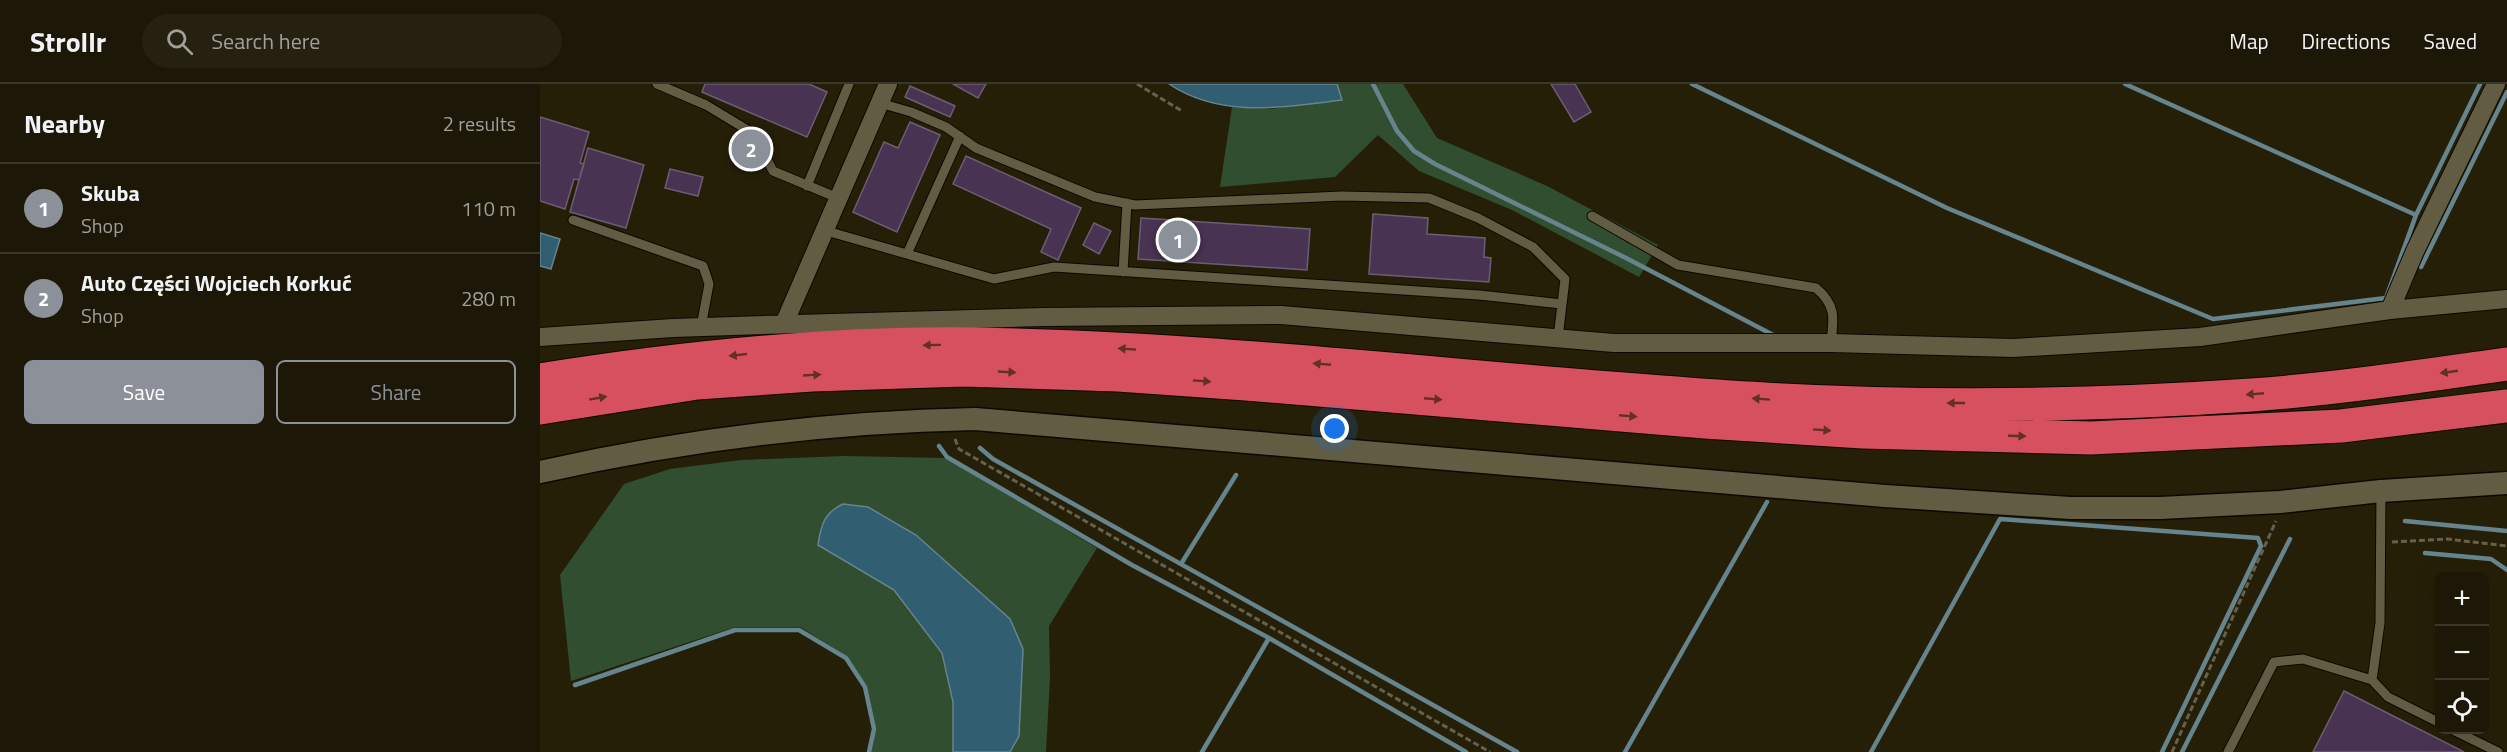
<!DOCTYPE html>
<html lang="en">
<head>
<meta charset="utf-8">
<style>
	:root { --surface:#1c1706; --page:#252010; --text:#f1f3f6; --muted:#a09f9b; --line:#3a3628; --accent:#8c9099 }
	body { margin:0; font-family:"Titillium Web",sans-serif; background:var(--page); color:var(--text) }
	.controls { position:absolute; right:18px; bottom:18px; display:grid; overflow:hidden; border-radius:9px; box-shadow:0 6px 24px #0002 }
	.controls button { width:54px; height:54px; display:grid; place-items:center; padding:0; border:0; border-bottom:2px solid var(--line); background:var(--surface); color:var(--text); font:30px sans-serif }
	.you { position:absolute; left:795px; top:345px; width:21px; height:21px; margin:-15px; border:4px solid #fff; border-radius:50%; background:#1a73e8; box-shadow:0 0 0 9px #1a73e833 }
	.badge { display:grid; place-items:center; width:39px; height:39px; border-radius:50%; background:var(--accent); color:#fff; font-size:20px; font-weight:700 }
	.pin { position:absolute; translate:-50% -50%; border:3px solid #fff; box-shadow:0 2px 6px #0006 }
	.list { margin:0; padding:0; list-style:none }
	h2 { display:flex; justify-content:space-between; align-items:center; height:78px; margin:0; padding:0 24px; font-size:26px }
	h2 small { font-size:20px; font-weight:400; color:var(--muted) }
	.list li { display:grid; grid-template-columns:39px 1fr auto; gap:18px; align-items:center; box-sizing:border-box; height:90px; padding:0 24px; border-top:2px solid var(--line) }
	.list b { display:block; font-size:22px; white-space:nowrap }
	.list p { margin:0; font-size:20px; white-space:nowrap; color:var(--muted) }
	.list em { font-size:20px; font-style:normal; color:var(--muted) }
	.actions { display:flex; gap:12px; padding:18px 24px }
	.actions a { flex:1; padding:14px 0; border:2px solid var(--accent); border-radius:9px; text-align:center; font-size:21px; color:var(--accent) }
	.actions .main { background:var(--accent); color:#fff }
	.icon { flex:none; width:33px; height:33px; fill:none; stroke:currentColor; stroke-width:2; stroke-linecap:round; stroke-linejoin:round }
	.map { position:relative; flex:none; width:1967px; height:668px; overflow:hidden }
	header { display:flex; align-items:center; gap:36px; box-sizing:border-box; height:84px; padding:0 30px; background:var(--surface); border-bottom:2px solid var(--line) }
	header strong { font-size:28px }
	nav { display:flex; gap:33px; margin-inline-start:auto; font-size:21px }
	.search { width:420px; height:54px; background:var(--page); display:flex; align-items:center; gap:15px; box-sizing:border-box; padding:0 21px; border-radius:33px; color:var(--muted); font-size:22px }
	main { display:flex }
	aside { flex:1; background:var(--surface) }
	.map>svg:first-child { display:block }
	.forest { fill:#324e31 }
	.water { fill:#315e71; stroke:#66848d; stroke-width:1.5 }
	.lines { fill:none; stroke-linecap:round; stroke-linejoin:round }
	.stream { stroke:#66848d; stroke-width:4.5 }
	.building { fill:#493352; stroke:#6c5d72; stroke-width:1.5 }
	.service-casing { stroke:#0e0800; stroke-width:11 }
	.minor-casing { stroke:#0e0800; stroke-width:20 }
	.tertiary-casing { stroke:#0e0800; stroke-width:25 }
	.motorway-casing { stroke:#0e0800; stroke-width:35 }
	.path { stroke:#66614d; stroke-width:3; stroke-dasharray:6 3; stroke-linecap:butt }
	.service { stroke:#625c43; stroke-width:9 }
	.minor { stroke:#625c43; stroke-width:18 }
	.tertiary { stroke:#625c43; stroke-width:22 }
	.motorway { stroke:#d7505f; stroke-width:33 }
	.oneway { fill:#633026 }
</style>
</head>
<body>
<header>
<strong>Strollr</strong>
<div class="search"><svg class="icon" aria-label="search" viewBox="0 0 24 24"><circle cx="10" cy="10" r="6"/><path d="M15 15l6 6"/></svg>Search here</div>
<nav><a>Map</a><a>Directions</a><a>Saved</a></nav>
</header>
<main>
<aside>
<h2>Nearby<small>2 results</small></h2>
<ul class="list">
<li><span class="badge">1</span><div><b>Skuba</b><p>Shop</p></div><em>110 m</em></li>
<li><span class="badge">2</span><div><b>Auto Części Wojciech Korkuć</b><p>Shop</p></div><em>280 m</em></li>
</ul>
<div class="actions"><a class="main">Save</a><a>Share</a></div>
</aside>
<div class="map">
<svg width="1967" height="668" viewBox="0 0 1967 668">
	<rect width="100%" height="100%" fill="#251f08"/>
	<path class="forest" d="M797,0h66l34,54 110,48 111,59 -19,32 -127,-67 -93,-39 -41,-36 -43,42 -115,10 12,-80 38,2 72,-9z
		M304,372l102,2 151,90 -48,78 1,52 -4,74h-176l6,-23 -9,-43 -20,-30 -47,-29h-65l-164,54 -11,-106 64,-91 46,-15 71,-9z"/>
	<path class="water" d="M629,0h168l5,16c-58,7 -121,19 -173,-16z
		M0,149l20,6 -9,30 -11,-3z
		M303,420l25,3 48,28 94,84 13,30 -4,87 -9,16h-57v-50l-11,-49 -48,-63 -76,-45c3,-20 6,-32 25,-41z"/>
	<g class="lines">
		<path class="stream" d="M833,0l24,47 17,20 21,13 191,94 151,79
			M1152,0l255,124 266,111 173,-21 30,-83 64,-131
			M1585,0l291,131
			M1881,183l86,-175
			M399,362l8,11 185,108 137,73 197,114
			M440,364l13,11 524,293
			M1865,437l102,10
			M1885,469l66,6 16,11
			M641,480l55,-89
			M35,601l160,-55h64l47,28 19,29 9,42 -5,23
			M662,668l67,-114
			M1085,668l142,-250
			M1331,668l129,-233 258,19 3,8 -99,206
			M1642,668l108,-213"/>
	</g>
	<path class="building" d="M165,0h104l18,8 -20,45 -105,-45z
		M413,0h33l-8,14z
		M1011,0h24l16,28 -17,10z
		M370,2l45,20 -5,11 -45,-20z
		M0,33l49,15 -9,31 4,1 -5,16 -5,-1 -9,30 -25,-8z
		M370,38l30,13 -43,97 -44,-20 31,-70 14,6z
		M48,64l56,17 -18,63 -56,-16z
		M426,72l115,52 -23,52 -17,-8 10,-23 -98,-45z
		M130,85l33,8 -5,19 -33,-8z
		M833,130l55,4 -1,16 58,4 -1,19 7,1 -2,24 -120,-8z
		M601,134l169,11 -3,41 -169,-11z
		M554,139l17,8 -12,23 -16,-9z
		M1804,607l120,61h-151z"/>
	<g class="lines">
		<g class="service-casing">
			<path id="service" d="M117,0l49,21 58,35 2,18 7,13 65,27
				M340,19l31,9 35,15 30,21 119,49 40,8 207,-9 87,2 49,20 55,29 32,32 -7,59
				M267,102l42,-102
				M1052,132l86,49 138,23c20,17 18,29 15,55
				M33,136l130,46 6,18 -8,43
				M283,146l171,49 60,-12 425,28 83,9
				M367,170l53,-118
				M583,188l4,-69
				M1832,596l8,-57 1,-132
				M1913,646l45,22
				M1688,668l46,-90 29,-3 69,21 16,17 52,26"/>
		</g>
		<g class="minor-casing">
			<path id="minor" d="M1850,226l25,-59 81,-167
				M244,240l104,-240
				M0,253l133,-9 123,-4 248,-7 237,-2 333,28h217l182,5 187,-11 190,-27 117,-11"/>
		</g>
		<g class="tertiary-casing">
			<path id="tertiary" d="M0,388c143,-32 288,-50 435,-53l910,77 185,12h90l120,-6 101,-11 126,-8"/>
		</g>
		<g class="motorway-casing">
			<path id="motorway" d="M0,296c144,-23 289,-38 434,-36 265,4 528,40 791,55 161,9 325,7 486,-4 86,-6 171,-19 256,-31
				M0,324l157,-25 115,-8 152,-5 154,5 128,9 459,38 158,10 228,6 250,-12 166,-20"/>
		</g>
		<path class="path" d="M597,0l45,27
			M415,355l4,10 531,303
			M1852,458l55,-3 60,7
			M1632,668l104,-231"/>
		<use href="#service" class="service"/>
		<use href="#minor" class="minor"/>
		<use href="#tertiary" class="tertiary"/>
		<use href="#motorway" class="motorway"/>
	</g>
	<defs><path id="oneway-solid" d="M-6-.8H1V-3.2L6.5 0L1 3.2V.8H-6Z" transform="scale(1.5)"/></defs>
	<g class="oneway">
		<use href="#oneway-solid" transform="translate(392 261) rotate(179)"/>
		<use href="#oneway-solid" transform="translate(587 265) rotate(-176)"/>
		<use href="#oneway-solid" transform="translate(198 271) rotate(174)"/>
		<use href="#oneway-solid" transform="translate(782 280) rotate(-175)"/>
		<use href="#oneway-solid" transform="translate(467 288) rotate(3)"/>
		<use href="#oneway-solid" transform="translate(1909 288) rotate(172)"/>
		<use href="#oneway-solid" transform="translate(272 291) rotate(-3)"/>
		<use href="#oneway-solid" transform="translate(662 297) rotate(4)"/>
		<use href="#oneway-solid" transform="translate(1715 310) rotate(175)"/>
		<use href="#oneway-solid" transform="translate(58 314) rotate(-10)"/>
		<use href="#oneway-solid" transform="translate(893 315) rotate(5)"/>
		<use href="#oneway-solid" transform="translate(1221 315) rotate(-176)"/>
		<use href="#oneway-solid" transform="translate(1416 319) rotate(180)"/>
		<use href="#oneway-solid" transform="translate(1088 332) rotate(5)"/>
		<use href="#oneway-solid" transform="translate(1282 346) rotate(4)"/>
		<use href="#oneway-solid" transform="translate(1477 352) rotate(2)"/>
	</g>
</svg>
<div class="controls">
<button>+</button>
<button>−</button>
<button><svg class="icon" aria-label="locate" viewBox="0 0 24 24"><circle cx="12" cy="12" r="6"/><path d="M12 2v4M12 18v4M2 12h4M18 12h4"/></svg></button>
</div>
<div class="you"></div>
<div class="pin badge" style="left:638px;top:156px">1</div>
<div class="pin badge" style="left:211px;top:65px">2</div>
</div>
</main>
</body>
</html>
